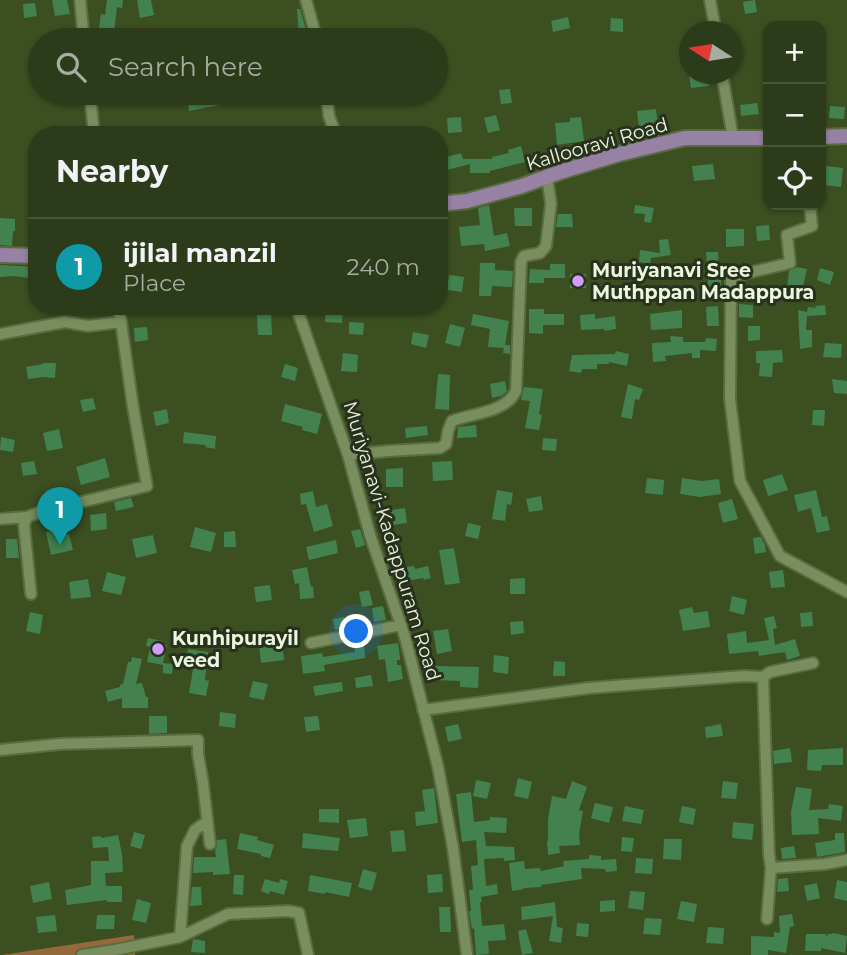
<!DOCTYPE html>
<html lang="en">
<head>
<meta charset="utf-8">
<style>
	:root { --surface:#2c3b19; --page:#384626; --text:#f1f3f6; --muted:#a6ada2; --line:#485538; --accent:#e797bd }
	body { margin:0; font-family:Montserrat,sans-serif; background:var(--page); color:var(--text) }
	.controls { position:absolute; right:21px; top:21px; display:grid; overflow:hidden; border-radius:14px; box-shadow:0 2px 5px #0004 }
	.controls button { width:63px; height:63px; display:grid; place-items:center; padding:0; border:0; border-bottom:2px solid var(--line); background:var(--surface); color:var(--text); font:35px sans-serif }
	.compass { position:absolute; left:679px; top:21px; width:63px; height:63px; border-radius:50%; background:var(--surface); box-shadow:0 2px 5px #0004; rotate:282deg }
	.you { position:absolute; left:357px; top:632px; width:24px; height:24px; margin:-18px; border:5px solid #fff; border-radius:50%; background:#1a73e8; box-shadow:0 0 0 10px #1a73e833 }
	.badge { display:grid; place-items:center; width:46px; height:46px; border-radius:50%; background:var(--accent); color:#fff; font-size:23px; font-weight:700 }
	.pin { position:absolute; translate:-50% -58px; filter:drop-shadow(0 2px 4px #0008) }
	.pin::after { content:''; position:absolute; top:37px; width:24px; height:21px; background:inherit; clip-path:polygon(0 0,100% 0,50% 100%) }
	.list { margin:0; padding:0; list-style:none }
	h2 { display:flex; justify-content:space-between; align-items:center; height:91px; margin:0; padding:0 28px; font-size:30px }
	h2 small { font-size:23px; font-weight:400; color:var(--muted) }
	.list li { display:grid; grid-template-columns:46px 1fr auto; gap:21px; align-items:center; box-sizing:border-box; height:98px; padding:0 28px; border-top:2px solid var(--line) }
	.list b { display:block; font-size:26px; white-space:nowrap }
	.list p { margin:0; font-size:23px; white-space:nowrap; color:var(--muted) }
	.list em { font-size:23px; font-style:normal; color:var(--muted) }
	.icon { flex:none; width:38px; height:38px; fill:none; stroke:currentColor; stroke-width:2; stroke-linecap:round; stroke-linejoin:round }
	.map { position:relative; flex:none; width:847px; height:955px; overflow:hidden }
	.search { position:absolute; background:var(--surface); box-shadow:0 2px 5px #0004; left:28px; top:28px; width:420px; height:77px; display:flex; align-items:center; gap:18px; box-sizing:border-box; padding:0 24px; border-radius:38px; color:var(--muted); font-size:26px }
	.panel { position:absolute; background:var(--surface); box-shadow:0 2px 5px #0004; left:28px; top:126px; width:420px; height:189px; border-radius:28px }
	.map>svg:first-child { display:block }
	.green { fill:#946a3a }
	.building { fill:#43824f }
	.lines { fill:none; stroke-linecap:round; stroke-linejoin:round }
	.minor-casing { stroke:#5a6b41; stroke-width:14 }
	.major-casing { stroke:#5a6b41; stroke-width:18 }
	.minor { stroke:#788e5e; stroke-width:10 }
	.major { stroke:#9781a5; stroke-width:14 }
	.poi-dot { fill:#d29dfd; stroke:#28311d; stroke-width:2.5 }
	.labels { text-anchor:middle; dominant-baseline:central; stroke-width:6; stroke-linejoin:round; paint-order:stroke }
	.street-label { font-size:19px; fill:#eaf7dd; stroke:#28311d }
	.poi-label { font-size:19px; font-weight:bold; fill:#eaf7dd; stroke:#28311d; text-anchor:start }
</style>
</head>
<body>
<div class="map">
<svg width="847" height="955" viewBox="0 0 847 955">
	<rect width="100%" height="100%" fill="#3b4f21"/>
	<path class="green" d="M134,935l1,20h-133z"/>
	<path class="building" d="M52,0h15l3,14 -15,2z
		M107,0h16l-1,8 -5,-1 -3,24 -15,-2 2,-15 4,1z
		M137,0h14l3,15 -14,3z
		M755,0l2,12 -12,2 -2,-12z
		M35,3l2,13 -13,2 -1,-14z
		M297,9h3l9,31h-24v-4l14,-2z
		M568,17l2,11 -17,4 -2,-11z
		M611,18l12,1v13l-13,-1z
		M689,74h18l2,12 -18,2z
		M510,89l2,14 -11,1 -2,-14z
		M199,93h19l2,12 -31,6 -2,-12 12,-3z
		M757,103l2,11 -18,2 -1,-11z
		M830,106l15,1 -1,12 -15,-1z
		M656,109l2,17 -19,2 -2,-17z
		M496,115l4,15 -12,3 -4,-15z
		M461,117l1,15 -14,1 -1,-15z
		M581,117l3,24 -27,4 -2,-22 15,-1v-4z
		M521,146l4,16 -35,9v2h-20v-9l-31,8v-13l22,-6 2,6h29v-2l17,-4 -1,-3z
		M713,164l2,15 -21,2 -2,-15z
		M825,166l18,2 -2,19 -18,-2z
		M489,205l5,31 13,-3 3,13 -25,5 -1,-7 -23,2 -2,-19 21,-2 -2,-17z
		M635,205l19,3 -3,15 -7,-1 1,-8 -11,-1z
		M514,208h18v18h-17z
		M558,214h14l1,13h-17z
		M0,218l15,1v12h-2l-1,15 -12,-1z
		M769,225l1,15 -13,1 -1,-15z
		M726,229h18v17l-18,1z
		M668,239l3,16 -20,3 -1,6 -11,-2 1,-12 20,3 -1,-13z
		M706,252h12l1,13h-12z
		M480,263h15v7l18,1 -1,16 -20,-1 -1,10h-12z
		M550,264h15v14h-21v5h-15l1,-14 20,1z
		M0,265l37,2v12l-24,-3 -13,1z
		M797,267l10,2 -5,22 -5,-1 -1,9 -10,-1 3,-27z
		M820,268l14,4 -4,13 -13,-5z
		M570,274h16v14h-16z
		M449,275l15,2 -2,15 -15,-2z
		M708,279h13v12l-14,-1z
		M739,304l14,1v13l-14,-1z
		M825,305l1,10 -19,1 -1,14h6v17l-12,2 -2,-39 9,2 1,-5 8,1 -1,-2z
		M718,306l1,20h-12l-1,-19z
		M326,307l17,1 -1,15 -17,-1z
		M529,309h15v5h20v11h-21v9l-14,-1z
		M682,310v18l-31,2 -1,-16z
		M271,313l1,22h-14l-1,-21z
		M473,314l36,7 -4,24h5v9l-7,-1 1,-5 -16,-1 2,-18 -19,-4z
		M595,314v5l20,-3 1,13 -11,2 -1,-2 -23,1 -1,-15z
		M349,322l15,1 -1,12 -14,-1z
		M450,324l15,4 -5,19 -15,-4z
		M748,326h12v14l-12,1z
		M147,327l1,13 -13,2 -1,-14z
		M413,332l16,3 -3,13 -15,-4z
		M670,336l13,1v5h22l1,-4 11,1 -1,12 -16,-1v8h-8v-5l-27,3 1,5 -13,1 -1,-19 19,-1z
		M825,343l17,1 -1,14 -18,-1z
		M782,350l1,12 -10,1 -1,14 -13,-1 1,-13h-4v-12z
		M616,351l13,3 -2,12 -18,-4v2h-12v5h-15l-1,4 -12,-2 3,-16 43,-1z
		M343,353l15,2 -1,17 -16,-1z
		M43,363h13l-1,15 -12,-1 -15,2 -2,-12 17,-3z
		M285,364l13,4 -3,13 -14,-4z
		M438,374l12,1 -1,35 -14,-1z
		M832,379l15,2v13l-13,-1z
		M505,381l2,10 -2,2 -4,3 -9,2 -2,-14z
		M628,384l15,5 -4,11 -4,-1 -3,20 -11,-2z
		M524,387l19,2 -4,25 3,1 -3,15 -14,-2 5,-27 -9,-1z
		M93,398l3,11 -13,3 -3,-12z
		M285,404l37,10 -5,20 -15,-4 1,-3 -22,-6z
		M167,409l2,14 -13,3 -3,-14z
		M813,410h12l-1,16 -12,-1z
		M476,425l1,12 -20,1 1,-11z
		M427,426l1,9 -22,3 -1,-10z
		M59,429l4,19 -16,3 -4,-18z
		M184,432l32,4 -1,13 -10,-2 1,-2 -23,-2z
		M1,437l14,3 -2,12 -13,-2z
		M543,438l14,1 -1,12 -14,-1z
		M105,458l5,19 -29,8 -5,-18z
		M34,461l3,13 -14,2 -2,-13z
		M452,461l1,19 -20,1 -1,-19z
		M403,468v19h-17v-18z
		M782,474l6,16 -20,6 -5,-16z
		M647,478l17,2 -1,15 -18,-2z
		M682,478l20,3 17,-2 2,15 -21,3 -20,-3z
		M497,490l16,3 -2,12 -4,-1 -2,17 -13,-2z
		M816,490l6,27 5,-1 3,14 -13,3 -6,-25 -13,4 -4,-17z
		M313,491l3,16 11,-3 6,22 -19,6 -8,-28 -5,1 -1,-11z
		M541,496l2,14 -14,2 -3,-13z
		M131,498l3,9 -18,4 -2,-9z
		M732,499l6,20 -15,4 -5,-20z
		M405,508l2,15 -14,2 -2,-15z
		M106,513l1,16 -16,2 -1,-16z
		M468,523l13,3 -3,13 -13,-3z
		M195,527l21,6 -5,19 -21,-5z
		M60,528l2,8 7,-2 4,16 -22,5 -5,-23z
		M360,529l5,16 -9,3 -5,-17z
		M235,531l1,16h-12v-15z
		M153,535l4,18 -21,5 -4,-19z
		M761,537l4,8 1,7 -11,2 -2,-16z
		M6,539h11l2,19h-13z
		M336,540l2,13 -29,7 -3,-13z
		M454,548l6,35 -15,2 -6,-35z
		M414,566l1,3 13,-3 3,12 -7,2 -1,-2 -17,3 -2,-14z
		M307,567l4,20 2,-1 1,12 -14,1 -1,-16 -4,1 -3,-14z
		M783,570l2,17 -14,1 -2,-16z
		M107,572l19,5 -5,18 -19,-4z
		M525,578v16h-15v-15z
		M88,579l3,18 -20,2 -2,-17z
		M270,585l2,15 -16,2 -2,-15z
		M369,590l4,15 -11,2 -3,-15z
		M732,596l15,4 -3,15 -15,-4z
		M383,606l3,14 -12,2 -2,-14z
		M692,607l2,6 14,-2 2,16 -27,4 -4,-21z
		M30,612l13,3 -3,19 -14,-3z
		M812,612l1,14 -12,1 -1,-14z
		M360,615l1,10 -26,5 -2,-11 11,-2 1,2z
		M774,616l3,12 -4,1 2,16 20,-6 5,17 -13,4 -2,-8 -26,4 -1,-5 -29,3 -2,-20 19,-3 1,12 22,-3 -5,-22z
		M523,621l1,12 -13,2 -1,-13z
		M448,629l4,22 -15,3 -4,-23z
		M148,638l14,3 -1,3 6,1 -4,18 10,1 -1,10 -9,-1v-9v1l-16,-3 3,-15 -4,-1z
		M282,642l2,18 -23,3 -2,-18z
		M398,643l2,14v3h-3v5h4l2,14 -15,3 -3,-23 -6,1 -2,-14z
		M364,644l1,14 -41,7 1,6 -22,3 -2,-18 21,-3 1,4 32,-5 -1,-7z
		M188,649l20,3 -3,28 4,1 -3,15 -17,-3 4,-24 -8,-1z
		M494,655l15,2 -1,17 -15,-2z
		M132,657l10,2 -6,25 6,-1 4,14h2v11h-26v-10l-14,4 -3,-11 15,-4v-2l3,-1 5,-22h3z
		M554,661l11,1v14h-12z
		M435,666l44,1 -1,21 -18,-1v-6l-25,-1z
		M371,675l2,11 -17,2 -1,-10z
		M253,681l15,3 -4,16 -15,-3z
		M342,682l1,9 -28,5 -2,-10z
		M220,712l16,2 -1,14 -16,-2z
		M149,716h18v17l-18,1z
		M318,716l2,14 -14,2 -2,-15z
		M458,724l4,15 -14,3 -3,-15z
		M721,724l2,12 -17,2 -1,-11z
		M790,748l2,14 -18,2 -1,-13z
		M843,748v17h-21l-1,6 -14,-1 1,-20z
		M518,778l14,4 -4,17 -14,-3z
		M476,780l15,3 -4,16 -14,-3z
		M572,781l15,6 -8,23 4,1 -4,23 1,11 -21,1 1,7 -12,2 -1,-14h1v-22l4,-23 14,3z
		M723,781l15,2 -2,16 -15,-1z
		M796,787l16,2 -3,21 19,-1 1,-5 14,2 -2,15 -23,-3 1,16 -27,1 -1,-23z
		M434,788l4,35 -22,3 -1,-14 10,-1 -3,-21z
		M471,792l3,30 16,-2v-3l17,1 -1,15 -22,-1 2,14 28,1 1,13 -11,1v-3l-20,1 2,27 11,-2 1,10 -17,3 1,5h-2l2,24 22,-2 2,16 -18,1 1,13 -13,1 -2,-27 -2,1 -3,-18h2l-2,-21h4l-2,-24 7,-1 -2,-25 -14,2 -6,-48z
		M595,803l18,4 -4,16 -18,-5z
		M625,806l19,4 -3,14 -19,-3z
		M682,806l14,3 -3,16 -14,-3z
		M319,809h20v14l-20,-1z
		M366,818l2,18 -18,2 -3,-18z
		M733,822l21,2 -2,16 -20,-2z
		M404,830l2,21 -14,1 -2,-21z
		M134,832l11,3 -4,14 -11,-3z
		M240,833l18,4 -1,3 17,5 -4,13 -9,-2v-2l-24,-5z
		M303,833l37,5 -2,13 -36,-3z
		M835,833h9l1,19 -28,5 -2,-14 20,-3z
		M118,835l4,19 1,18 -18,1 1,13h16v16h-15v-2l-40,5 -2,-15 26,-5v-24h18l-1,-14 -15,1 -1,-11 9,-1v2z
		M622,837l12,1 -2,14 -11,-1z
		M226,839l4,35 -17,1v-3l-20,1 1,-16h22l-1,-7 2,-4v-6z
		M664,839h18l-1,21 -18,-1z
		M794,846l2,12 -14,1 -1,-11z
		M589,855l12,1v4l15,-1 1,12 -11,1 -1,-3 -24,-1 1,11 -41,6v2l-18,1 1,1 -12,2 -3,-28 15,-2 1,8 15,-1 1,3 23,-5 -1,-5 26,-2z
		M636,858l17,1 -1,15 -17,-1z
		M363,869l14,4 -5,18 -14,-4z
		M442,874l1,18 -15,1 -1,-18z
		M234,875h10l-1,20 -10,-1z
		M310,875l42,8 -3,14 -24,-5v2l-17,-3z
		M788,878l1,13 -12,1 1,-13z
		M265,879l14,4 1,-4 8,2 -4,14 -14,-4 -1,3 -8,-3z
		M837,880l10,2v19l-13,-3z
		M49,882l3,17 -19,4 -3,-17z
		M817,883l3,15 -13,3 -3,-15z
		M192,887h9l1,18 -12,1z
		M630,891l15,1 -2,18 -15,-2z
		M137,899l14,4 -5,20 -14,-3z
		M615,900v11l-15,1v-11z
		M681,901l16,3 -3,18 -17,-3z
		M555,902l2,25 6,1 -2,15 -12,-2 4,-25 -31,4 -1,-13z
		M439,907h11l1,25h-11z
		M792,914l2,12 -4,1 -4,26 -18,-3v5h-17v-19l23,1v-5l6,1 -1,-17z
		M55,915l2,16 -19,2 -2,-16z
		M97,915h18l-1,14h-18z
		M645,918l17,1 -2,16 -17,-1z
		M577,923l12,1 -1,13 -12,-1z
		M708,927l16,1 -1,16 -17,-1z
		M526,929l7,24 -11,2 -4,-24z
		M833,933l14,3 -2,17 -24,-5v3h-16l1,-17h20l1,3 1,-3h4z
		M193,939l12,2v12l-14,-1z"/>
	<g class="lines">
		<g class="minor-casing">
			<path id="minor" d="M80,0l4,40
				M306,0l11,40
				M710,0l6,32
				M722,74l11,64
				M90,93l4,42
				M326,93l3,23 7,19
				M374,135h6
				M810,205l2,21 -25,9 3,28 -59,14 -1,122 10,82 40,75 67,36
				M296,306l52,149 22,80 35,102 33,130 15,81 14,107
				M0,334l65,-12 23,4 33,-4 -3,-16
				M348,455l40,-4 52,-3 6,-4 2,-13 4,-10c21,-8 53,-8 64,-30l5,-129 3,-6 16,-3 6,-7 5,-42 -4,-27
				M0,519l27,-2
				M31,594l-7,-69 3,-8 13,-5 107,-26 -14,-79 -12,-85
				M311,643l90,-18
				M763,677l6,177 2,14 -4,51
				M423,710l166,-22 155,-12 19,1 7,-5 43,-9
				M0,750l60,-6 138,-4v14l5,29 7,61
				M771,868l54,-4 22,-4
				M180,937l7,-91 8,-16 11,-8
				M82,955l33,-5 65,-13 48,-23 60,-3 11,2 9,42"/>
		</g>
		<g class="major-casing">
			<path id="major" d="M821,137l26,-1
				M439,204l28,-3 55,-15 38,-14 59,-18 66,-16h83
				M0,255l37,1"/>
		</g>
		<use href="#minor" class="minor"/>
		<use href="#major" class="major"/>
	</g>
	<g class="poi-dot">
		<circle cx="578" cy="281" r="7"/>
		<circle cx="158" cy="649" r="7"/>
	</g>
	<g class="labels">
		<g class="street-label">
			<text transform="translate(597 144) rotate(-16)">Kallooravi Road</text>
			<text transform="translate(392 541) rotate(73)">Muriyanavi-Kadappuram Road</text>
		</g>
		<g class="poi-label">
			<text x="592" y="270">Muriyanavi Sree<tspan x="592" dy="22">Muthppan Madappura</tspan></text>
			<text x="172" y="638">Kunhipurayil<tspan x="172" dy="22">veed</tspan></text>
		</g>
	</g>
</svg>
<div class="controls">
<button>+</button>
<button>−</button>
<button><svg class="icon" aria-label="locate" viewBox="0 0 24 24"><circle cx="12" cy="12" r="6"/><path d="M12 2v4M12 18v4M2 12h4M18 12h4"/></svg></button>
</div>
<svg class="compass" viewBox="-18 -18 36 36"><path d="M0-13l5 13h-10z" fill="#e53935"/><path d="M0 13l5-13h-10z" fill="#a6ada2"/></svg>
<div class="you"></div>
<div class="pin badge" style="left:60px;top:545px;background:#0f9aa8">1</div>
<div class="search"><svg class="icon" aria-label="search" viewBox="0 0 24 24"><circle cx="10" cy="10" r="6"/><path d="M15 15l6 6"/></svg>Search here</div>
<section class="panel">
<h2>Nearby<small></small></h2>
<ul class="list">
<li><span class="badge" style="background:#0f9aa8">1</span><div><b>ijilal manzil</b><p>Place</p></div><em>240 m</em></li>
</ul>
</section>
</div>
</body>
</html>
